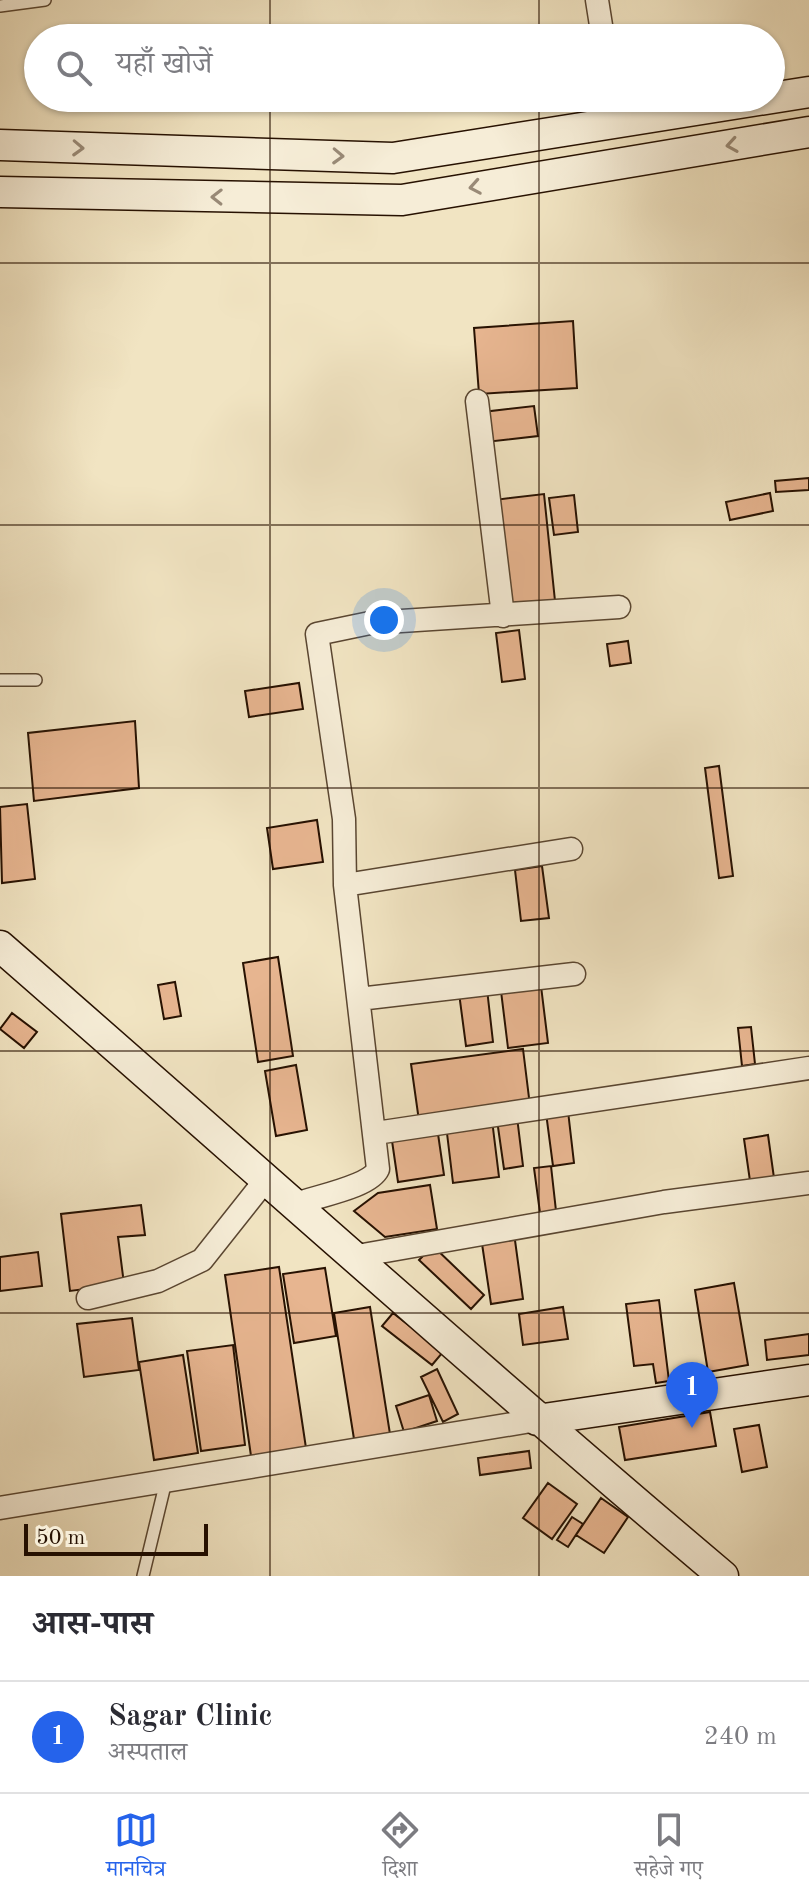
<!DOCTYPE html>
<html lang="hi">
<head>
<meta charset="utf-8">
<style>
	:root { --surface:#fff; --page:#f2f2f3; --text:#2b2b33; --muted:#7c7c81; --line:#e1e1e2; --accent:#2563eb }
	body { margin:0; font-family:"Old Standard TT","Noto Serif Devanagari",serif; background:var(--page); color:var(--text) }
	.scale { position:absolute; left:24px; bottom:20px; width:184px; box-sizing:border-box; padding-left:8px; border:4px solid #271101; border-top:0; font-size:22px; line-height:28px; white-space:nowrap; color:#271101; -webkit-text-stroke:6px #f6edd7; paint-order:stroke }
	.you { position:absolute; left:384px; top:620px; width:28px; height:28px; margin:-20px; border:6px solid #fff; border-radius:50%; background:#1a73e8; box-shadow:0 0 0 12px #1a73e833 }
	.badge { display:grid; place-items:center; width:52px; height:52px; border-radius:50%; background:var(--accent); color:#fff; font-size:26px; font-weight:700 }
	.pin { position:absolute; translate:-50% -66px; filter:drop-shadow(0 2px 4px #0008) }
	.pin::after { content:''; position:absolute; top:42px; width:28px; height:24px; background:inherit; clip-path:polygon(0 0,100% 0,50% 100%) }
	.list { margin:0; padding:0; list-style:none }
	h2 { display:flex; justify-content:space-between; align-items:center; height:104px; margin:0; padding:0 32px; font-size:34px }
	h2 small { font-size:26px; font-weight:400; color:var(--muted) }
	.list li { display:grid; grid-template-columns:52px 1fr auto; gap:24px; align-items:center; box-sizing:border-box; height:112px; padding:0 32px; border-top:2px solid var(--line) }
	.list b { display:block; font-size:30px; white-space:nowrap }
	.list p { margin:0; font-size:26px; white-space:nowrap; color:var(--muted) }
	.list em { font-size:26px; font-style:normal; color:var(--muted) }
	.icon { flex:none; width:44px; height:44px; fill:none; stroke:currentColor; stroke-width:2; stroke-linecap:round; stroke-linejoin:round }
	.map { position:relative; flex:none; width:809px; height:1576px; overflow:hidden }
	.search { position:absolute; background:var(--surface); box-shadow:0 2px 6px #0004; left:24px; right:24px; top:24px; height:88px; display:flex; align-items:center; gap:20px; box-sizing:border-box; padding:0 28px; border-radius:44px; color:var(--muted); font-size:30px }
	.sheet { height:216px; background:var(--surface) }
	nav { display:flex; justify-content:space-around; align-items:center; box-sizing:border-box; height:112px; border-top:2px solid var(--line); background:var(--surface); font-size:22px; color:var(--muted) }
	nav a { display:grid; justify-items:center; gap:4px }
	nav .on { color:var(--accent) }
	.map>svg:first-child { display:block }
	.building { fill:#e7b590; stroke:#271101; stroke-width:2 }
	.lines { fill:none; stroke-linecap:round; stroke-linejoin:round }
	.lane-casing { stroke:#5a4631; stroke-width:14 }
	.street-casing { stroke:#5a4631; stroke-width:25 }
	.secondary-casing { stroke:#271101; stroke-width:33 }
	.lane { stroke:#f6edd7; stroke-width:11 }
	.street { stroke:#f6edd7; stroke-width:22 }
	.secondary { stroke:#f6edd7; stroke-width:30 }
	.oneway { stroke:#998a77 }
	.grid { fill:none; stroke:#271101; stroke-width:2; stroke-opacity:0.55 }
</style>
</head>
<body>
<div class="map">
<svg width="809" height="1576" viewBox="0 0 809 1576">
	<rect width="100%" height="100%" fill="#f1e4c2"/>
	<filter id="stains"><feTurbulence type="fractalNoise" baseFrequency=".0025" numOctaves="4"/><feColorMatrix values="0 0 0 0 .2 0 0 0 0 .09 0 0 0 0 .02 0 0 0 .5 -.17"/></filter>
	<radialGradient id="worn" r=".72"><stop offset=".6" stop-color="#630" stop-opacity="0"/><stop offset="1" stop-color="#630" stop-opacity=".3"/></radialGradient>
	<path class="building" d="M573,321l4,67 -98,6 -5,-66z
		M534,406l4,30 -52,6 -3,-30z
		M809,478v12l-33,2 -1,-11z
		M770,493l3,18 -43,9 -4,-18z
		M544,494l11,107 -49,4 -12,-105z
		M574,495l4,37 -24,3 -5,-37z
		M519,630l6,49 -23,3 -6,-49z
		M628,641l3,22 -21,3 -3,-22z
		M299,683l4,26 -54,8 -4,-26z
		M135,721l4,67 -105,13 -6,-68z
		M719,766l14,110 -14,2 -14,-110z
		M27,804l8,75 -33,4 -2,-76z
		M317,820l6,42 -50,7 -6,-41z
		M542,866l7,52 -28,3 -6,-51z
		M278,957l15,99 -35,6 -15,-99z
		M175,982l6,34 -17,3 -6,-34z
		M541,986l7,57 -40,5 -7,-57z
		M487,989l6,53 -27,4 -7,-53z
		M12,1013l25,19 -13,16 -24,-19z
		M751,1027l4,37 -13,2 -4,-38z
		M523,1049l7,57 -111,15 -8,-57z
		M296,1065l11,65 -31,6 -11,-65z
		M568,1111l6,52 -21,3 -7,-53z
		M517,1117l6,49 -19,3 -7,-49z
		M492,1120l7,57 -46,6 -7,-58z
		M437,1127l7,48 -46,7 -7,-48z
		M768,1135l6,43 -24,3 -6,-42z
		M551,1166l5,45 -16,2 -6,-45z
		M430,1185l7,44 -52,8 -31,-26 24,-18z
		M141,1205l4,30 -27,2 6,47 -54,7 -9,-77z
		M514,1233l9,66 -32,5 -10,-67z
		M433,1246l51,49 -13,14 -52,-49z
		M38,1252l4,34 -42,5v-34z
		M279,1267l27,181 -55,8 -26,-181z
		M325,1268l11,68 -42,7 -11,-69z
		M734,1283l14,82 -40,7 -13,-82z
		M659,1300l10,81 -13,2 -3,-19 -19,2 -8,-62z
		M370,1307l20,127 -36,5 -20,-126z
		M563,1307l5,32 -45,6 -4,-31z
		M393,1313l50,39 -11,13 -50,-39z
		M132,1318l7,52 -55,7 -7,-53z
		M809,1334v21l-42,5 -2,-20z
		M233,1345l12,100 -44,6 -14,-100z
		M183,1355l15,98 -44,7 -15,-98z
		M437,1369l21,45 -15,8 -22,-45z
		M429,1395l8,26 -33,11 -8,-26z
		M710,1412l6,34 -91,14 -6,-33z
		M759,1425l8,42 -25,5 -8,-43z
		M529,1451l2,17 -51,7 -2,-17z
		M548,1483l29,21 -25,35 -29,-21z
		M601,1498l27,19 -24,36 -28,-18z
		M572,1517l11,7 -15,23 -11,-7z"/>
	<g class="lines">
		<g class="lane-casing">
			<path id="lane" d="M0,6l45,-6
				M0,680h36
				M143,1576l23,-95"/>
		</g>
		<g class="street-casing">
			<path id="street" d="M597,0l6,38
				M612,98l4,25
				M477,401l26,215
				M345,885l226,-36
				M359,999l215,-25
				M376,1133l433,-65
				M296,1204c21,-8 74,-17 82,-35l-33,-284 -1,-66 -27,-185 53,-11 249,-16
				M357,1256l307,-54 145,-19
				M88,1298l70,-17 44,-21 65,-82
				M0,1508l537,-88"/>
		</g>
		<g class="secondary-casing">
			<path id="secondary" d="M0,145l393,13 416,-66
				M0,192l402,8 407,-68
				M0,946c241,210 479,424 723,630
				M537,1420l272,-40"/>
		</g>
		<use href="#lane" class="lane"/>
		<use href="#street" class="street"/>
		<use href="#secondary" class="secondary"/>
	</g>
	<defs><path id="oneway-chevron" d="M-2-3.5L2.5 0L-2 3.5" fill="none" stroke-width="1.6" stroke-linecap="round" stroke-linejoin="round" transform="scale(2)"/></defs>
	<g class="oneway">
		<use href="#oneway-chevron" transform="translate(732 145) rotate(171)"/>
		<use href="#oneway-chevron" transform="translate(78 148) rotate(2)"/>
		<use href="#oneway-chevron" transform="translate(338 156) rotate(2)"/>
		<use href="#oneway-chevron" transform="translate(475 187) rotate(170)"/>
		<use href="#oneway-chevron" transform="translate(217 197) rotate(-179)"/>
	</g>
	<path class="grid" d="M270,0v38M539,0v38M270,98v1478M539,98v1478M0,263h809M0,525h809M0,788h809M0,1051h809M0,1313h809"/>
	<rect width="100%" height="100%" filter="url(#stains)"/>
	<rect width="100%" height="100%" fill="url(#worn)"/>
</svg>
<div class="scale">50 m</div>
<div class="you"></div>
<div class="pin badge" style="left:692px;top:1428px">1</div>
<div class="search"><svg class="icon" aria-label="search" viewBox="0 0 24 24"><circle cx="10" cy="10" r="6"/><path d="M15 15l6 6"/></svg>यहाँ खोजें</div>
</div>
<section class="sheet">
<h2>आस-पास<small></small></h2>
<ul class="list">
<li><span class="badge">1</span><div><b>Sagar Clinic</b><p>अस्पताल</p></div><em>240 m</em></li>
</ul>
</section>
<nav>
<a class="on"><svg class="icon" aria-label="map" viewBox="0 0 24 24"><path d="M3 6l6-2 6 2 6-2v14l-6 2-6-2-6 2zM9 4v14M15 6v14"/></svg>मानचित्र</a>
<a><svg class="icon" aria-label="directions" viewBox="0 0 24 24"><path d="M12 3l9 9-9 9-9-9zM9 14v-3h6M13 9l2 2-2 2"/></svg>दिशा</a>
<a><svg class="icon" aria-label="saved" viewBox="0 0 24 24"><path d="M7 4h10v16l-5-4-5 4z"/></svg>सहेजे गए</a>
</nav>
</body>
</html>
